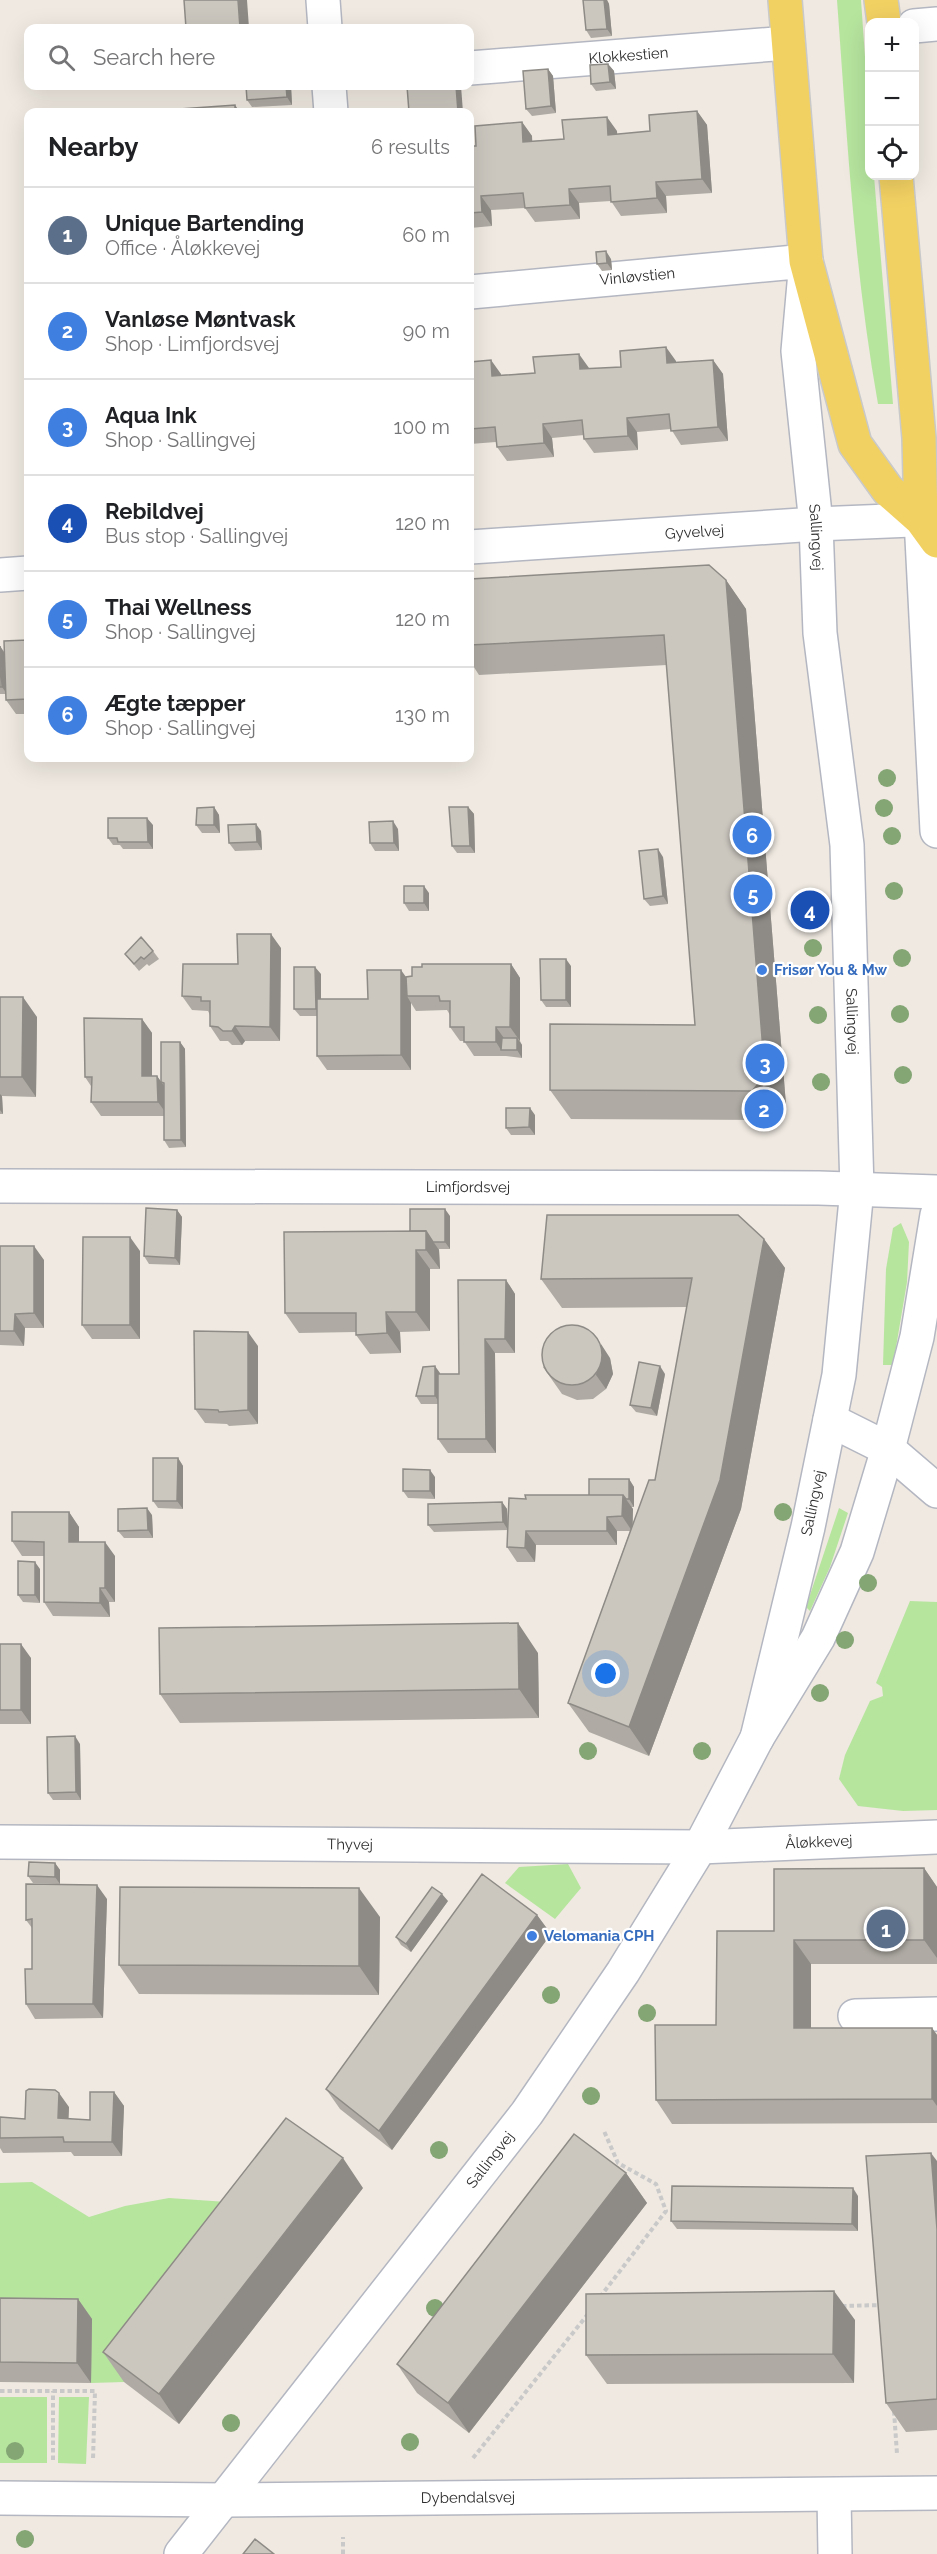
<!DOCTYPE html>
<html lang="en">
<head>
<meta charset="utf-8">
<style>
	:root { --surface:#fff; --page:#f2f2f2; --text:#202124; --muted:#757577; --line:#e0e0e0; --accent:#1a73e8 }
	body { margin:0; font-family:Raleway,sans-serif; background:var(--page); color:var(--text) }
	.controls { position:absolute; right:18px; top:18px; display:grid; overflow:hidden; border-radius:12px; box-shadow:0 6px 24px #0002 }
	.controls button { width:54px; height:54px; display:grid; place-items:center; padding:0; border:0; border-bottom:2px solid var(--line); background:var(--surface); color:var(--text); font:30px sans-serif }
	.you { position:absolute; left:606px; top:1674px; width:21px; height:21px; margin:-15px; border:4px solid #fff; border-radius:50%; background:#1a73e8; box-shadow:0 0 0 9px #1a73e833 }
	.badge { display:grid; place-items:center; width:39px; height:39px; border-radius:50%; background:var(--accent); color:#fff; font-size:20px; font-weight:700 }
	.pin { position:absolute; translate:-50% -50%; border:3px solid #fff; box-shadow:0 2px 6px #0006 }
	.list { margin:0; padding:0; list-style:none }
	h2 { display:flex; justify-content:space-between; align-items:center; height:78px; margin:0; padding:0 24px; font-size:26px }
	h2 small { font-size:20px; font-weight:400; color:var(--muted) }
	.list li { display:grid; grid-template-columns:39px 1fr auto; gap:18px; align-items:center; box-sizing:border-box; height:96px; padding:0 24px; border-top:2px solid var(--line) }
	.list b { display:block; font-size:22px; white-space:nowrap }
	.list p { margin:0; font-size:20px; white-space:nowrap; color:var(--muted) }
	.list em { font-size:20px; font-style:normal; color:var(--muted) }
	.icon { flex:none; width:33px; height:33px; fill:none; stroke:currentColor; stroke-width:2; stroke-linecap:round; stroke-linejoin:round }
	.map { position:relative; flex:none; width:937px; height:2554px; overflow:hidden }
	.search { position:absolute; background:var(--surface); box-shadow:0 6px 24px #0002; left:24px; top:24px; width:450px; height:66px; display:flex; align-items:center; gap:15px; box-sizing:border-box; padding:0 21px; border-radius:12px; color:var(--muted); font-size:22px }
	.panel { position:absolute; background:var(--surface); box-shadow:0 6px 24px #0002; left:24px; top:108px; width:450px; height:654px; border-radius:12px }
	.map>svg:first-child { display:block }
	.green { fill:#b6e59e }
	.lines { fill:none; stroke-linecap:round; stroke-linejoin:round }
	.minor-casing { stroke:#b4b7c1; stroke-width:36 }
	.major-casing { stroke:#c9c9c9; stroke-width:36 }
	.path { stroke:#c9c9c9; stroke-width:4; stroke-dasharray:4.5 3; stroke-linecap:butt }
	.minor { stroke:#fff; stroke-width:33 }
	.major { stroke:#f2d163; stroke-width:33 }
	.tree { fill:#84a574 }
	.wall { fill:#afaba4 }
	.shaded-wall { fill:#8e8b86 }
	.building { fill:#cbc7bf; stroke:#8e8b86; stroke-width:1.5 }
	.shop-dot { fill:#3f7fe0; stroke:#fff; stroke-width:2 }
	.labels { text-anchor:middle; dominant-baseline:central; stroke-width:4.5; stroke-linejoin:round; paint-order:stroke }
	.street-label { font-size:15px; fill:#2e2e2e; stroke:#fff }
	.shop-label { font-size:15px; font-weight:bold; fill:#366cbe; stroke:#fff; text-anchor:start }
</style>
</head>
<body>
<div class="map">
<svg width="937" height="2554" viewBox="0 0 937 2554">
	<rect width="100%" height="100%" fill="#efe9e1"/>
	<path class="green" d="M837,0h24l8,114 1,62h4l19,228h-15c-24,-134 -31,-269 -41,-404z
		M901,1223l8,19 -2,40 -14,83h-10l3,-96 7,-41z
		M839,1508l9,5 -18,54 -20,44 -4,-4z
		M910,1601l27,1v208l-34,1 -45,-5 -19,-27 6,-24 25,-54 13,-5 -1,-9 -6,-4z
		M568,1864l13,24 -26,31 -50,-36 14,-16z
		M273,2134l29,19 -178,229 -33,1v-64l-91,-1v-135l32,-1 57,35 36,-11 44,-8 58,4z
		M0,2397h47v66h-47z
		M59,2397h30l-3,67 -28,-1z"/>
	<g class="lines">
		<g class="minor-casing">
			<g id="minor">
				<path d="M323,0l2,28"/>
				<path d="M914,26l23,-2"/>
				<path id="s1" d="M470,68l318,-25"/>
				<path d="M329,86l2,26"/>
				<path id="s2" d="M470,292l336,-31 -8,90 18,173 4,109 27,212 10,344 -18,186 -31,152 -51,211"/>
				<path d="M921,519l16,312"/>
				<path id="s3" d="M470,547l346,-23 121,-5"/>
				<path d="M0,575l28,-2"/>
				<path id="s4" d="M0,1186l819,2 118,4"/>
				<path d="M830,1420l58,29 49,42"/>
				<path id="s5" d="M0,1842l700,5 237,-10"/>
				<path d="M855,2016l82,-2"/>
				<path d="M834,2495l1,59"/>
				<path id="s6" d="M0,2498l225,2 712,-7"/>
				<path id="s7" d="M181,2554l346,-441 96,-141 77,-125 57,-109 61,-100 39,-86 31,-103 29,-112 20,-122"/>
			</g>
		</g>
		<g class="major-casing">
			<path id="major" d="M785,0l21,261 49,183 33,46 33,29 16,22
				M881,0l3,22
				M896,176l23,262 2,81"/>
		</g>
		<path class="path" d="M600,2297l66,-86 -10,-27 -38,-21 -14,-32
			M842,2306l40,-1
			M0,2391h95l-2,69
			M894,2411l3,43
			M473,2458l115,-144
			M53,2460v-69
			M343,2554v-17"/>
		<use href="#minor" class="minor"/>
		<use href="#major" class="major"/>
	</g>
	<g class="tree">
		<circle cx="887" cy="778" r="9"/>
		<circle cx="884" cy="808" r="9"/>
		<circle cx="892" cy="836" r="9"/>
		<circle cx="894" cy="891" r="9"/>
		<circle cx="813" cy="948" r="9"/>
		<circle cx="902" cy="958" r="9"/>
		<circle cx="900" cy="1014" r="9"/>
		<circle cx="818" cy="1015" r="9"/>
		<circle cx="903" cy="1075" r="9"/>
		<circle cx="821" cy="1082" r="9"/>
		<circle cx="783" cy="1512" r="9"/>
		<circle cx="868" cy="1583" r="9"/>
		<circle cx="845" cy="1640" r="9"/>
		<circle cx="820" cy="1693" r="9"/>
		<circle cx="588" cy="1751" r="9"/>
		<circle cx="702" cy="1751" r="9"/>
		<circle cx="551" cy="1995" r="9"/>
		<circle cx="647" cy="2013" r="9"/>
		<circle cx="591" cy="2096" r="9"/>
		<circle cx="439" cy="2150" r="9"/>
		<circle cx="435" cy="2308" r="9"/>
		<circle cx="231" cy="2423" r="9"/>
		<circle cx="410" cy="2442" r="9"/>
		<circle cx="15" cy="2451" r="9"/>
		<circle cx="25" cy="2539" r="9"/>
	</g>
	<path class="wall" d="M583,0h24l2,4 3,32 -21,2 -5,-8z
		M608,64l6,7 2,18 -20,2 -5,-7z
		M548,69l5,7 3,37 -24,3 -6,-7z
		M291,86l1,19 -40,2 -5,-7z
		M697,111l10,14 5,68 -46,3 1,17 -46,3 -10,-15 -32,2 1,16 -45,3 -10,-14 -34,2 1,16 -22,2v-82h6l46,-24 10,14v5l32,-2 53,-8v3l33,-3z
		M611,259l1,11 -10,1 -5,-7z
		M713,360l10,14 5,67 -47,4 -10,-16 -34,3 1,18 -44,3 -10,-14v-4l-32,3 2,19 -47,4 -10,-14 -1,-5 -26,2v-82l31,12v1l120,-8 55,-6v2z
		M470,579l256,1 20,29 40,496 -14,15 -201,-1 -21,-29 145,-65 -28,-360 -188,10 -9,-14z
		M28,640v74h-12l-10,-14v-6h-6v-48l5,7z
		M214,807l5,8 1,18h-18l-6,-8z
		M468,807l6,7 1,39h-18l-5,-7z
		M153,825v24h-30l-3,-4h-7l-5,-7z
		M398,829l1,22h-24l-5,-8z
		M261,831l1,19 -27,1 -6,-8z
		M663,857l5,47 -18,2 -6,-7z
		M429,893v18h-20l-5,-8z
		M281,948l-1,93h-35l-3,4h-10l-4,-4h-8l-10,-15v-11l-2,-4 -16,-1 -10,-14 56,-32z
		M153,951l6,8 -10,7 -2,-2 -8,7 -14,-17z
		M511,964l9,14v63l2,4v13l-16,-2h-32l-10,-15h-4l-10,-14v-12l-3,-5 -31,1 -5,-8v67h-84l-10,-14v-40h-17l-6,-7 27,-35v25h47l38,-21z
		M571,966v41h-25l-5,-7z
		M0,997l37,20 -1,80 -34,-1 1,18h-3z
		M142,1019l10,14v43h5l4,6 19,-40 5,7 1,98 -17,1 -5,-8v-24h-63l-10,-14v-16l-6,-9z
		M535,1115v20h-24l-5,-7z
		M177,1210l5,7 -2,48 -31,-1 -5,-8z
		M450,1216v33h-11l1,20h-10v62l-30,1 1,21 -31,1 -14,-19v-3l-57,1 -14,-20 125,-82z
		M764,1239l21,29 -44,241 -92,247 -60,-24 -21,-29 62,-172h-13v14h-81l-1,17h-18l-10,-15 1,-17 -74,2 -6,-7 74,-23 5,7 1,17 18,-27 63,-4 40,-16 5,8v20h-3l2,2v16l22,-45 32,-173 -125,1 -21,-29z
		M0,1246l44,14v68h-19l-1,18 -24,-1z
		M140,1251v88h-48l-10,-14z
		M506,1280l9,14v59h-20l1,100h-48l-10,-14v-35h-17l-5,-8 24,-22h19z
		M258,1346v78l-29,2 -2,-2 -22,-1 -10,-14z
		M610,1358l3,16 -7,15 -13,10 -16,1 -15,-6 -19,-27z
		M665,1374l-8,42 -21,-4 -6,-7z
		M178,1458l5,8v43l-25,-1 -5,-7z
		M435,1477v22l-27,-1 -5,-7z
		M69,1512l10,15v15l36,14v46h-6l1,15 -57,-1 -9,-14v-46h-22l-10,-15z
		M152,1515l1,23h-29l-6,-7z
		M40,1569v34l-17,-1 -5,-7z
		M0,1644l31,14v66h-31z
		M538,1653l1,65 -359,5 -20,-29z
		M80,1744l1,56h-28l-5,-7z
		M55,1863l5,7v14l-27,-1 -5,-7z
		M924,1868l13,19v77h-126v64h121l5,7v88l-265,1 -16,-24 60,-75 58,-94z
		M107,1899l-4,119 -68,1 -9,-15 6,-35v-41l-6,-8z
		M448,1901l-37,51 -10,-7 -5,-8z
		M537,1915l14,19 -159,216 -52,-41 -14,-20z
		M380,1917l-1,78 -240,-1 -20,-29z
		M114,2092l10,14 -2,50h-48l-3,-4 -68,1 -3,-5v-31l25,2 44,-12 -1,12 22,1z
		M937,2161v269l-31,2 -20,-29z
		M626,2173l21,30 -178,230 -52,-40 -20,-29z
		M363,2188l-184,236 -55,-42 -21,-30z
		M858,2196v35l-181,-2 -6,-8z
		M0,2298l78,1 14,20 -1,64 -91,-1z
		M855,2320l-1,63 -247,1 -21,-29z"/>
	<path class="shaded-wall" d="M238,0h9l2,28h-9z
		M604,0h3l2,4 3,32 -5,-7z
		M608,64l6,7 2,18 -6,-7z
		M548,69l5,7 3,37 -5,-7z
		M286,86h5l1,19 -5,-8z
		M456,86h5l2,26h-5z
		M235,105l5,7h-5z
		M697,111l10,14 5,68 -10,-14z
		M607,117l10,14 1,18 -10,-14z
		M522,122l10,14 1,20 -10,-14z
		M656,182l10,14 1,17 -10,-15z
		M569,189l10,14 1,16 -10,-14z
		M481,196l10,14 1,16 -10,-14z
		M606,251l5,8 1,11 -5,-7z
		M666,347l10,14 1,17 -10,-15z
		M579,354l10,14 1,16 -10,-15z
		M491,360l10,14 1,16 -10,-14z
		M713,360l10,14 5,67 -10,-14z
		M627,418l10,14 1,18 -10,-14z
		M543,424l9,14 2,19 -10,-14z
		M726,580l20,29 40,496 -14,15 -20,-29z
		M0,646l5,8 2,40 -5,-7z
		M214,807l5,8 1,18 -6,-8z
		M468,807l6,7 1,39 -5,-7z
		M147,818l6,7v24l-5,-7z
		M393,821l5,8 1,22 -5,-8z
		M256,824l5,7 1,19 -5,-8z
		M658,849l5,8 5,47 -5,-8z
		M424,886l5,7v18l-5,-8z
		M271,934l10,14 -1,93 -10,-14z
		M566,959l5,7v41l-5,-7z
		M511,964l9,14v63l-10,-14z
		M315,967l6,7v42l-5,-7z
		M401,970l10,14 -4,12 4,7v67l-10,-15z
		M23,997l14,20 -1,80 -14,-20z
		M142,1019l10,14v57l-10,-14z
		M235,1026l10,15 -3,4 -10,-14z
		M496,1027l10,14 -5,9 -5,-8z
		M517,1038l5,7v13l-5,-8z
		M180,1042l5,7 1,98 -5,-7z
		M157,1076l10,14 1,26 -10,-14z
		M0,1094l2,2 1,18 -3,-4z
		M530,1108l5,7v20l-6,-8z
		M445,1209l5,7v33l-5,-7z
		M177,1210l5,7 -2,48 -5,-7z
		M426,1231l13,19 1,19 -14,-19z
		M130,1237l10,14v88l-10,-14z
		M764,1239l21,29 -44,241 -92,247 -20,-29z
		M34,1246l10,14v68l-10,-15z
		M416,1250l14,19v62l-14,-19z
		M506,1280l9,14v59l-10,-14z
		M386,1312l14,20 1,21 -14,-20z
		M15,1314l10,14 -1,18 -10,-15z
		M248,1332l10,14v78l-10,-14z
		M485,1339l10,14 1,100 -10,-14z
		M601,1344l9,14 3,16 -7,15 -10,-14z
		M435,1366l5,7v31l-5,-8z
		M660,1366l5,8 -8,42 -6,-8z
		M178,1458l5,8v43l-6,-8z
		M430,1470l5,7v22l-5,-8z
		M629,1479l5,8v20l-5,-8z
		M623,1495l10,14 -1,22 -10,-15z
		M502,1502l5,7 1,21 -5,-8z
		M147,1508l5,7 1,23 -5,-8z
		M69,1512l10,15v29l-10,-14z
		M607,1517l10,14v14l-10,-14z
		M526,1531l10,14 -1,17 -10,-14z
		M105,1542l10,14v46l-10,-14z
		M35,1562l5,7v34l-5,-8z
		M100,1588l9,14 1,15 -10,-14z
		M518,1623l20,30 1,65 -20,-29z
		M21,1644l10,14v66l-10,-14z
		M75,1736l5,8 1,56 -5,-8z
		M55,1863l5,7v14l-5,-7z
		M924,1868l13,19v71l-13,-18z
		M97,1885l10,14 -4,119 -10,-14z
		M359,1888l21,29 -1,78 -20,-29z
		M442,1894l6,7 -37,51 -5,-8z
		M537,1915l14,19 -159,216 -13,-19z
		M794,1940l17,24v88l-17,-24z
		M932,2028l5,7v71l-5,-7z
		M114,2092l10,14 -2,50 -10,-14z
		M59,2093l10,14 -1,26 -10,-15z
		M931,2153l6,8v68z
		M343,2158l20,30 -184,236 -20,-30z
		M626,2173l21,30 -178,230 -21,-30z
		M853,2188l5,8v35l-6,-7z
		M834,2291l21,29 -1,63 -21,-29z
		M78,2299l14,20 -1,64 -14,-20z"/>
	<path class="building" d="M184,0h54l2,28h-54z
		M583,0h21l3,29 -21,1z
		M608,64l2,18 -19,2 -1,-19z
		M548,69l3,37 -25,3 -3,-38z
		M246,86h40l1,11 -40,3z
		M407,86h49l2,26h-49z
		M235,105v7h-55v-3z
		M697,111l5,68 -46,3 1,16 -46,4 -1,-16 -41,3 1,16 -45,3 -2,-15 -42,3 1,16 -12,1v-67h6l-1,-20 47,-4 1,20 41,-3 -2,-19 45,-3 1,18 42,-4 -1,-16z
		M606,251l1,12 -10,1 -1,-12z
		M666,347l1,16 46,-3 5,67 -47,4 -2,-17 -42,4 1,18 -44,3 -2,-19 -39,4 1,19 -47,4 -2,-20 -25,2v-67l21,-2 1,16 43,-3 -2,-16 46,-3 1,15 41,-2 -1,-16z
		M709,565l17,15 39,496 -13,15 -202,-1v-66l145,1 -31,-390 -194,10v-66z
		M28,640v59l-22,1 -2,-59z
		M0,646l2,41h-2z
		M214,807v18h-18l1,-17z
		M449,807h19l2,39h-18z
		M108,818h39l1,24h-30l-1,-4h-9z
		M393,821l1,22h-24l-1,-21z
		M256,824l1,18 -28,1 -1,-18z
		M658,849l5,47 -19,3 -5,-48z
		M404,886h20v17h-20z
		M237,934h34l-1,93 -35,-1 -3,5h-9l-5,-4 -8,-1v-25h-9v-4l-19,-1 1,-32h55z
		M141,937l12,14 -9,8 -3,-2 -7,7 -9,-10z
		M540,959h26v41h-25z
		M422,964h89l-1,63h-14v15h-32v-15h-14v-26h-10l-1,-5h-32l-1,-19 6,-1v-9h10z
		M294,967h21l1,42h-22z
		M367,970h34v85l-84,1v-57h51z
		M0,997h23l-1,80h-22z
		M84,1018l58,1v57h15l1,26h-67l1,-25h-7z
		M502,1038h15v12h-16z
		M161,1042h19l1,98h-17v-57l-3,-1z
		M506,1108h24l-1,19 -23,1z
		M146,1208l31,2 -2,48 -31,-2z
		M410,1209h35v33h-12l-7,-11h-16z
		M547,1215h191l26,24 -44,241 -91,247 -61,-24 81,-223h6l37,-202 -151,1z
		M426,1231v19h-10v62h-30l1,21 -31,2v-22h-71l-1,-81z
		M83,1237h47v88h-48z
		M0,1246h34v67l-19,1 -1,17h-14z
		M458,1280h48l-1,59h-20l1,100h-48v-65h21z
		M542 1355a30 30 0 1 1 60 0a30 30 0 1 1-60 0Z
		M194,1331l54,1v78l-29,2 -1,-2 -23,-1z
		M639,1362l21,4 -9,42 -21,-3z
		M435,1366v30h-19l7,-29z
		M153,1458h25l-1,43h-24z
		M403,1469l27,1v21h-27z
		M589,1479h40v20h-3l-3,-4h-34z
		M525,1495h98l-1,21 -15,1v14h-81l-1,17 -18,-1 2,-49 17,1z
		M502,1502l1,20 -75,3v-21z
		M147,1508l1,22 -30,1v-22z
		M12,1512h57v30h36v46h-5v15l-56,-1v-60l-32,-1z
		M18,1561l17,1v33h-17z
		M518,1623l1,66 -359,5 -1,-66z
		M0,1644h21v66h-21z
		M75,1736l1,56 -28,1 -1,-56z
		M29,1862l26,1v14l-27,-1z
		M924,1868v72h-130v88h138v71l-276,1 -1,-75h61l1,-94h57v-62z
		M482,1874l55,41 -158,216 -53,-42z
		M26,1884l71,1 -4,119h-67l-1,-35h7v-50l-6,1z
		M120,1887l239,1v78l-240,-1z
		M432,1887l10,7 -36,50 -10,-7z
		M29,2089l26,1 4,3 -1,25 32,2v-28h24l-2,50h-48l-1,-5 -63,1v-21l25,2 1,-28z
		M286,2118l57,40 -184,236 -56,-42z
		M574,2134l52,39 -178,230 -51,-39z
		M931,2153l6,76v170l-51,4 -20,-247z
		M672,2186l181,2 -1,36 -181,-3z
		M834,2291l-1,63 -247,1v-61z
		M0,2298l78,1 -1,64 -77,-1z
		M255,2539l19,15h-31z"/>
	<g class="shop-dot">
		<circle cx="762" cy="970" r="6"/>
		<circle cx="532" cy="1936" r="6"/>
	</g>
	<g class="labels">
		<g class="street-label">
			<text stroke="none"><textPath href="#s1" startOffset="159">Klokkestien</textPath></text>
			<text stroke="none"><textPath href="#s2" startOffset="168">Vinløvstien</textPath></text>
			<text stroke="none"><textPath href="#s3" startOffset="225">Gyvelvej</textPath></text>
			<text stroke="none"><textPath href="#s2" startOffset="615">Sallingvej</textPath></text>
			<text stroke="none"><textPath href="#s2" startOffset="1101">Sallingvej</textPath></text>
			<text stroke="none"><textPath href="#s4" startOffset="468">Limfjordsvej</textPath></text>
			<text transform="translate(813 1503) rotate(-78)">Sallingvej</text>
			<text stroke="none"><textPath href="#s5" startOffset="819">Åløkkevej</textPath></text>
			<text stroke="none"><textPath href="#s5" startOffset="350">Thyvej</textPath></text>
			<text stroke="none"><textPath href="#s7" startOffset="501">Sallingvej</textPath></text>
			<text stroke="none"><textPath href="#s6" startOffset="468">Dybendalsvej</textPath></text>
		</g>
		<g class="shop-label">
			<text x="774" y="970">Frisør You &amp; Mw</text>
			<text x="544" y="1936">Velomania CPH</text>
		</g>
	</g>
</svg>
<div class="controls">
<button>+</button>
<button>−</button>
<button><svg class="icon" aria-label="locate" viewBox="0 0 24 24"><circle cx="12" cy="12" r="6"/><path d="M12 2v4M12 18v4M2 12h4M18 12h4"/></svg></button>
</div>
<div class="you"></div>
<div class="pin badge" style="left:886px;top:1929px;background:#5c6f8a">1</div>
<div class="pin badge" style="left:764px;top:1109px;background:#3f7fe0">2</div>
<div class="pin badge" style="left:765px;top:1063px;background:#3f7fe0">3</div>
<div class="pin badge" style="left:810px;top:910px;background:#1a4fb4">4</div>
<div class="pin badge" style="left:753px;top:894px;background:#3f7fe0">5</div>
<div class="pin badge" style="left:752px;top:835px;background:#3f7fe0">6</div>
<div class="search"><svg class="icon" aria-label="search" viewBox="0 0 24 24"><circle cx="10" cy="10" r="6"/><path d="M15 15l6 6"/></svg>Search here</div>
<section class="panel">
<h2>Nearby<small>6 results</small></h2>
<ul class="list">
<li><span class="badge" style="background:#5c6f8a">1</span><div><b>Unique Bartending</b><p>Office · Åløkkevej</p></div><em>60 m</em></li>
<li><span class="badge" style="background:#3f7fe0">2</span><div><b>Vanløse Møntvask</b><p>Shop · Limfjordsvej</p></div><em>90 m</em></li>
<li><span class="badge" style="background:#3f7fe0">3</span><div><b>Aqua Ink</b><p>Shop · Sallingvej</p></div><em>100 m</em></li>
<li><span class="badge" style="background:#1a4fb4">4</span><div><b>Rebildvej</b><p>Bus stop · Sallingvej</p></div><em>120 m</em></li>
<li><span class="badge" style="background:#3f7fe0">5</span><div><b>Thai Wellness</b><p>Shop · Sallingvej</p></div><em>120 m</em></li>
<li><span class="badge" style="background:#3f7fe0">6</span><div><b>Ægte tæpper</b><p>Shop · Sallingvej</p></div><em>130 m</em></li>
</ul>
</section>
</div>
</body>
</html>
